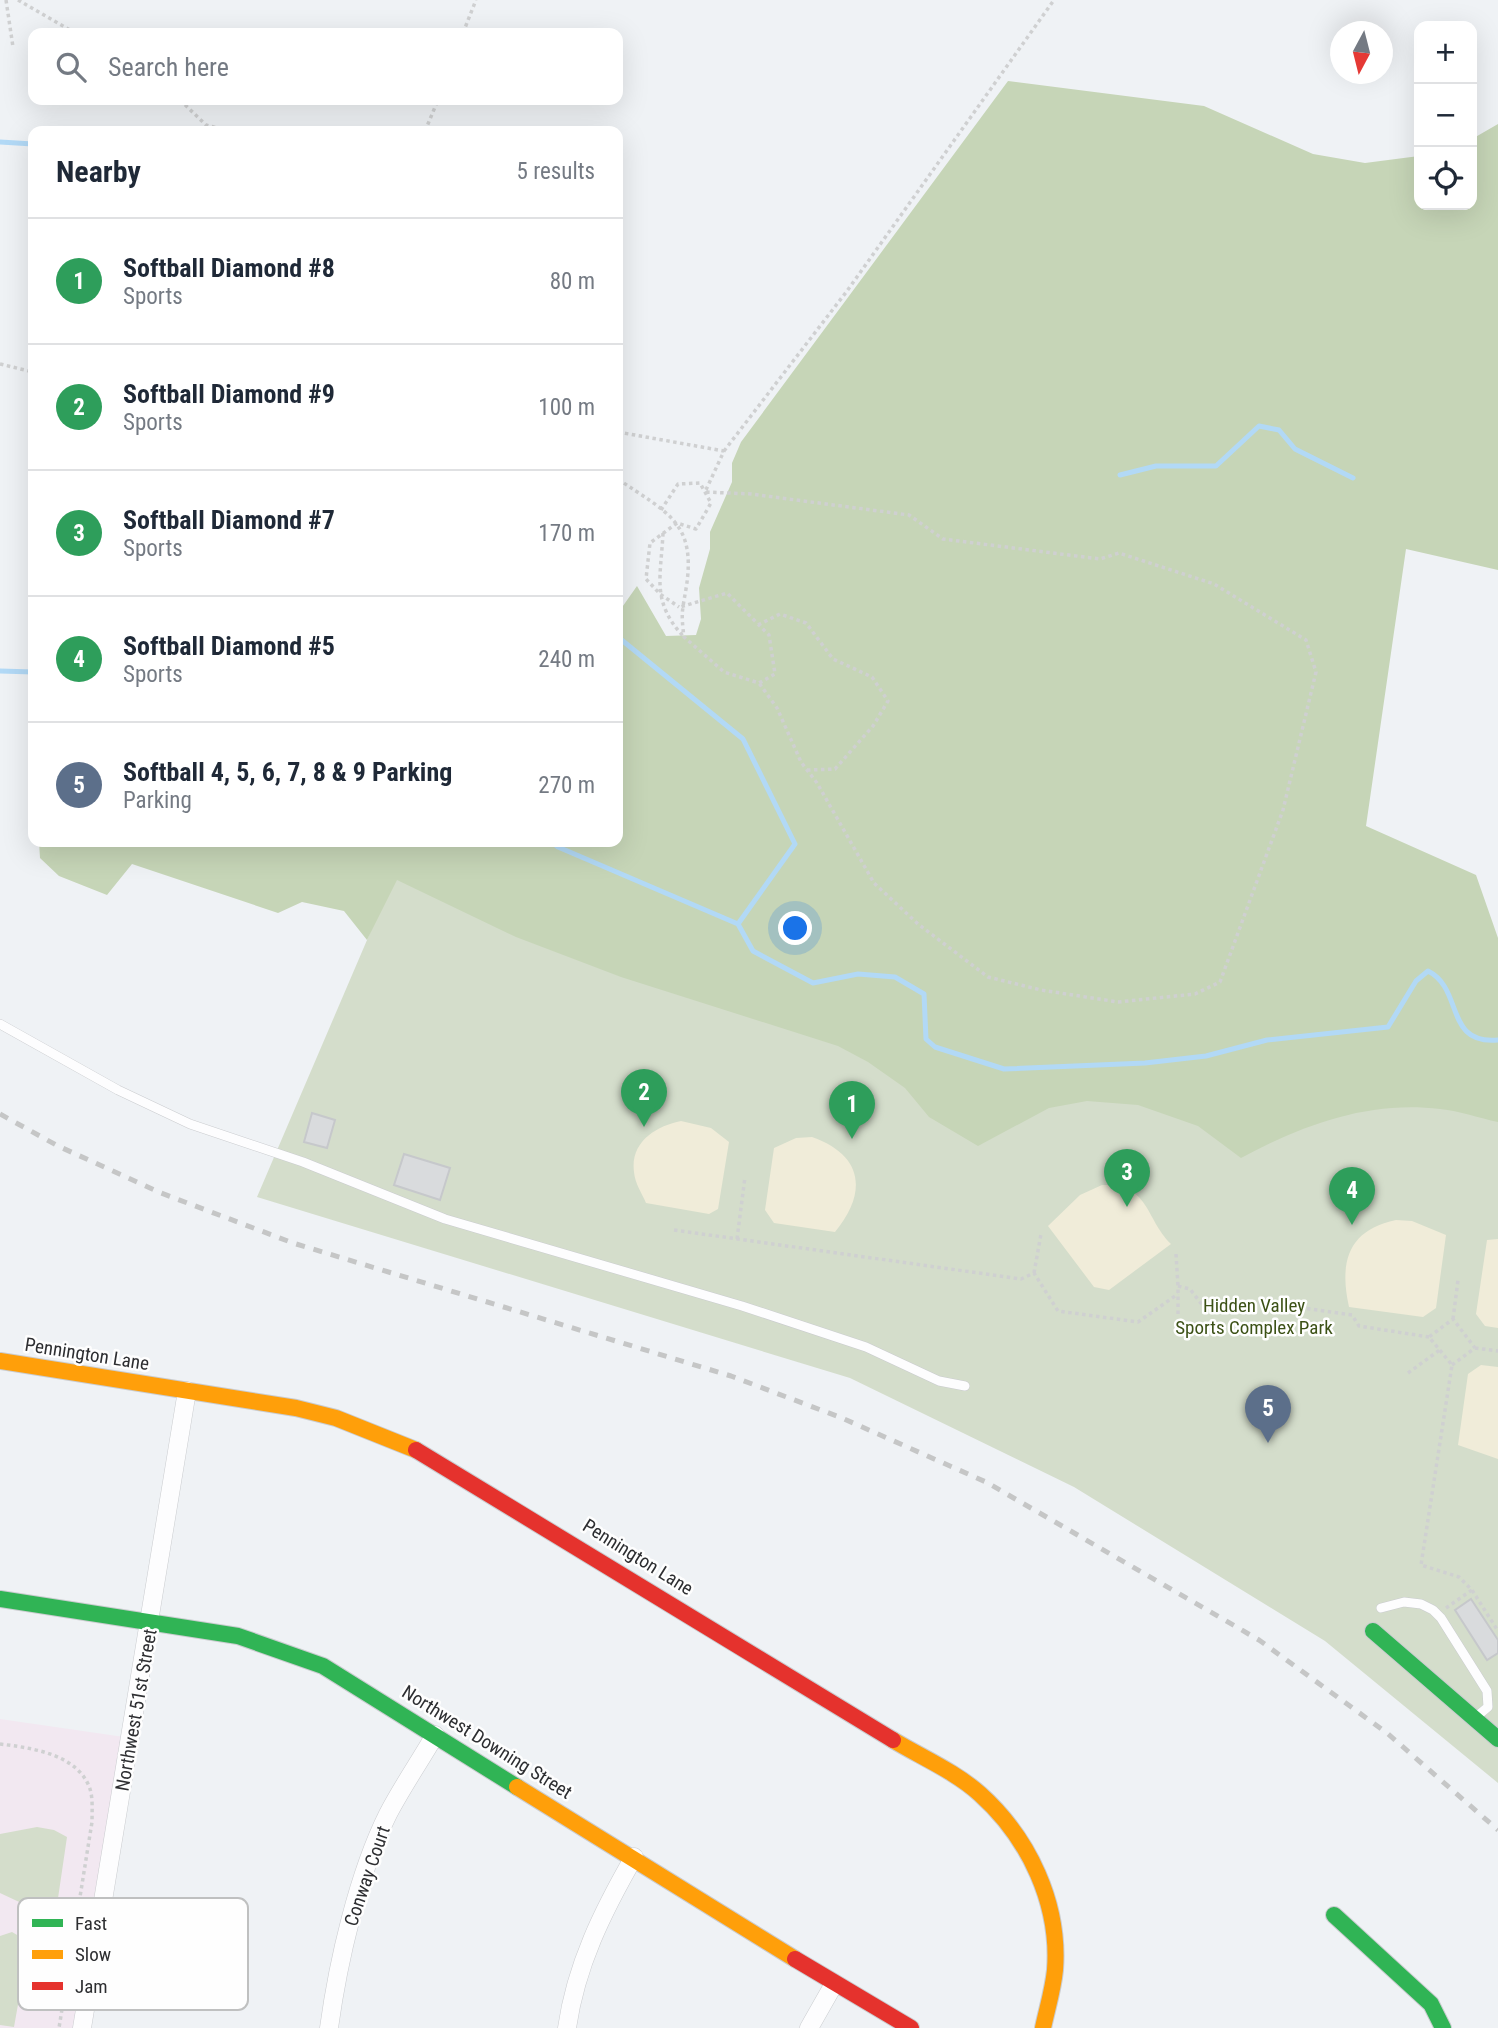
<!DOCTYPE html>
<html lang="en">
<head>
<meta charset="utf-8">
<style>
	:root { --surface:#fff; --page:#f2f2f3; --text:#1f2937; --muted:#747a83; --line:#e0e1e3; --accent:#b45309 }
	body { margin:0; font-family:"Roboto Condensed",sans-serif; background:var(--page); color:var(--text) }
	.controls { position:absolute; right:21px; top:21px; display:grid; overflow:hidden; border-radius:14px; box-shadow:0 7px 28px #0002 }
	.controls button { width:63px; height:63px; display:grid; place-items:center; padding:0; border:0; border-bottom:2px solid var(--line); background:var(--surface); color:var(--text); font:35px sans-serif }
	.compass { position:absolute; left:1330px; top:21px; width:63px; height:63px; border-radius:50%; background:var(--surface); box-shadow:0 7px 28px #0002; rotate:187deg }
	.you { position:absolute; left:796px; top:929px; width:24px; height:24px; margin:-18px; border:5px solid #fff; border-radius:50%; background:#1a73e8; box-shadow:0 0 0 10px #1a73e833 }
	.badge { display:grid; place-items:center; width:46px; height:46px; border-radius:50%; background:var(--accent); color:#fff; font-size:23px; font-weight:700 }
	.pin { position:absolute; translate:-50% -58px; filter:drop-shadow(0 2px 4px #0008) }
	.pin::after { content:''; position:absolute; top:37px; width:24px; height:21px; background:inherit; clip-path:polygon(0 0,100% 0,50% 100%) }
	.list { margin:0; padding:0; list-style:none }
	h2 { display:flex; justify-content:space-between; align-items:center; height:91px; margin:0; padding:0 28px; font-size:30px }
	h2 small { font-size:23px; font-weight:400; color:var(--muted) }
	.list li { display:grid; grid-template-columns:46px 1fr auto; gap:21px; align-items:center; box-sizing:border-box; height:126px; padding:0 28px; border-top:2px solid var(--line) }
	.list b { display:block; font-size:26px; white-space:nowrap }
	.list p { margin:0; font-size:23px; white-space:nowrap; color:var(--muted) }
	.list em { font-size:23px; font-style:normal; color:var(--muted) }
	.icon { flex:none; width:38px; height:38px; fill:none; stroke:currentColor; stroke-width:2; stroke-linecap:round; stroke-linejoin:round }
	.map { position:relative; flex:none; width:1498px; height:2028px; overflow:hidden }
	.search { position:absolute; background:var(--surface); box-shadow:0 7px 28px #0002; left:28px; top:28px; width:595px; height:77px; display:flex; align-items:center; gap:18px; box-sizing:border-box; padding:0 24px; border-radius:14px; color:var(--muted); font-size:26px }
	.panel { position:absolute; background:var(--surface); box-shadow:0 7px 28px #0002; left:28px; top:126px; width:595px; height:721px; border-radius:14px }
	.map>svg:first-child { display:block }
	.education { fill:#f2e8f1 }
	.green { fill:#d4ddcb }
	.forest { fill:#c6d5b7 }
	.sand { fill:#f0ecd9 }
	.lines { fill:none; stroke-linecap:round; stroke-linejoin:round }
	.stream { stroke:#b2d9f6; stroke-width:5 }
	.building { fill:#d9dbdd; stroke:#c6c8cb; stroke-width:2 }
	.lane-casing { stroke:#cacccf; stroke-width:10 }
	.street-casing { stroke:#cacccf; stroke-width:19 }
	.fast-casing { stroke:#cacccf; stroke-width:18 }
	.slow-casing { stroke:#cacccf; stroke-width:18 }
	.jam-casing { stroke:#cacccf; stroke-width:18 }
	.path { stroke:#cfd0d1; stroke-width:3.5; stroke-dasharray:3.5 3.5; stroke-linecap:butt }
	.lane { stroke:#fdfdfe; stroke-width:9 }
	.street { stroke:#fdfdfe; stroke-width:18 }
	.fast { stroke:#30b455; stroke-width:16 }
	.slow { stroke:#ff9f0a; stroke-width:16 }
	.jam { stroke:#e5322d; stroke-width:16 }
	.rail { stroke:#c5c6c6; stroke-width:5; stroke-dasharray:9 9; stroke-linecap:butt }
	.labels { text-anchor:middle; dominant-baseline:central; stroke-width:5; stroke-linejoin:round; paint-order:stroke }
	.park-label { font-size:19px; fill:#3c5116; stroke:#fefefe }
	.street-label { font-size:19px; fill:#2d2e31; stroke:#fefefe }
	.key { fill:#fefefe; stroke:#bfc0c0; stroke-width:2 }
	.key-label { font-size:19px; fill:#2d2e31 }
</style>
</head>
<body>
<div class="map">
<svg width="1498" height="2028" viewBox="0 0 1498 2028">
	<rect width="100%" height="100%" fill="#eff2f5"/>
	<path class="education" d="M0,1719l131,19 -49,290h-82z"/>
	<path class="green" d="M397,870l1101,244v669l-173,-142 -251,-154 -224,-109 -593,-181z
		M37,1827l17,3 13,7 -10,68 -10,6 -15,-3 -32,-15v-59z
		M12,1932l17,10 20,-10 8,5 5,22c-7,16 -23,28 -40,23l-8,45 -14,-2v-89z"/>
	<path class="forest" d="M1008,81l196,25 109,48 52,9 54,-7v49h53v-66l26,-15v446l-92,-21 -40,277 110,49 22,63v184c-19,-4 -38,-11 -58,-13 -71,-9 -138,16 -199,49l-43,-32 -60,-21 -51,-4 -38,7 -71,38 -49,-29 -24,-29 -37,-26 -30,-16 -217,-69 -105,-40 -119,-57 -30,60 -23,-29 -42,-9 -24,11 -146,-49 -25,31 -48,-19 -19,-18 -1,-16h579v-229l19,-27 29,50 30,-1 5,-16 -2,-31 11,-39v-17l22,-50v-19l9,-21z"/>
	<path class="sand" d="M681,1121l30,7 18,14 -11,67 -9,5 -63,-11c-4,-10 -11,-19 -12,-31 -4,-30 22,-46 47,-51z
		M812,1137c51,18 56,55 23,95l-61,-9 -9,-13 9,-62 22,-10z
		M1102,1185c49,0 42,32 69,59l-62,46 -15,-3 -46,-61 32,-31z
		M1396,1220l16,1 34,14 -10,73 -13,9 -74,-10c-10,-45 -1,-77 47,-87z
		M1498,1239v89l-13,-2 -9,-12 11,-74z
		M1481,1365l17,2v92l-40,-14 10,-71z"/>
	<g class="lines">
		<path class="stream" d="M0,142l33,2
			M1120,475l36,-9h60l43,-40 20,4 16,19 58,29
			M618,637l125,102 52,105 -57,80 15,27 60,32 45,-9 37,3 29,17 2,45 9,8 69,22 141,-6 61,-7 61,-16 121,-13 28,-46 12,-10c36,18 16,74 70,69
			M0,671l33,1
			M552,842l6,5 180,77"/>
	</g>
	<path class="building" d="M312,1113l23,7 -8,28 -23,-6z
		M404,1154l46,14 -10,32 -46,-15z
		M1471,1599l27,41v13l-11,7 -32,-50z"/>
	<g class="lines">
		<g class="lane-casing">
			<path id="lane" d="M0,1024l118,66 72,34 113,38 142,57 297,87 124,41 73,34 26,5
				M1381,1608l23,-6 17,2 12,6 8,8 46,73 1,16 -12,10"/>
		</g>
		<g class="street-casing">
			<path id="street" d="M82,2028l105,-637
				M329,2028c9,-66 29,-154 59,-214 14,-27 32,-53 47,-79
				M567,2028c9,-63 36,-117 67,-171
				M809,2028l25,-44"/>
		</g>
		<g class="fast-casing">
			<path id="fast" d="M0,1599l238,37 85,30 194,121
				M1373,1631l125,108
				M1334,1915l97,89 12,24"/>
		</g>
		<g class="slow-casing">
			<path id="slow" d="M0,1361l296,47 40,10 80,32
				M893,1740c28,17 63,32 87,54 49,44 80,110 75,176 -2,20 -8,39 -12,58
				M517,1787l278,172"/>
		</g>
		<g class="jam-casing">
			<path id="jam" d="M416,1450l477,290
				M795,1959l116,69"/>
		</g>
		<path class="path" d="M6,0l7,47
			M18,0l57,33
			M463,33l13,-33
			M180,100l26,25 22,6
			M425,131l13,-31
			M0,364l33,8
			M618,432l106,19 -19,41 46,2 158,21 34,24 157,20 19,-6 95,31 92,56 10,32 -33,138 -63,172 -25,12 -77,8 -77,-12 -53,-13 -70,-53 -44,-41 -57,-100 -16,-21 -24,-54 -18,-25
			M724,451l123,-160 207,-291
			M618,479c49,34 79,43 68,110 -4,23 -5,24 -2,48l40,35 35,11 16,-9 -6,-39 -42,-42 -47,14
			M661,510l17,-26 22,-1 11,20 -15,26 -19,-6
			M677,523l-27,20 -4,36 14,15 19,13
			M663,533c-2,44 -12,68 20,103
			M758,625l22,-11 26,9 27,36 39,18 16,24 -15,25 -38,43 -28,1
			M674,1230l347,49 13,-6 24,38 80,11 40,-28
			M737,1239l8,-62
			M1176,1254l2,32
			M1034,1273l7,-39
			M1178,1314v-28l12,3 13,17 40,4 19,-8 90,13 7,11 70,11
			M1453,1319l5,-39
			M1475,1348l23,3
			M1452,1365l23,-17 -22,-29 -24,18 23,28 -31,200 38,12 13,13 26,41
			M1408,1373l33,-24
			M1446,1608l26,-18
			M0,1744c32,4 78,10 90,45 3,9 2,23 2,33l-33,206"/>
		<use href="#lane" class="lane"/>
		<use href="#street" class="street"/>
		<use href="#fast" class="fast"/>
		<use href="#slow" class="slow"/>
		<use href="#jam" class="jam"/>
		<path class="rail" d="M0,1114l58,32 103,47 132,50 438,133 111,42 144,64 273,158 128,93 111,97"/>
	</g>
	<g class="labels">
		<g class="park-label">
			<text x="1254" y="1305">Hidden Valley<tspan x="1254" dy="22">Sports Complex Park</tspan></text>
		</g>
		<g class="street-label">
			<text transform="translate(87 1354) rotate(9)">Pennington Lane</text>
			<text transform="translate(638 1557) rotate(32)">Pennington Lane</text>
			<text transform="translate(136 1710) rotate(-80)">Northwest 51st Street</text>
			<text transform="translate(487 1742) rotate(32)">Northwest Downing Street</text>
			<text transform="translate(367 1876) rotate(-71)">Conway Court</text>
		</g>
	</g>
	<rect x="18" y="1898" width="230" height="112" rx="10" class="key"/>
	<rect x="32" y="1919" width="31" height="8" fill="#30b455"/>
	<rect x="32" y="1950" width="31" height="9" fill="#ff9f0a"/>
	<rect x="32" y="1982" width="31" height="8" fill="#e5322d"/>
	<g class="key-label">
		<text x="75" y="1930">Fast</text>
		<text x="75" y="1961">Slow</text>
		<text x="75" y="1993">Jam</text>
	</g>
</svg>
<div class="controls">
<button>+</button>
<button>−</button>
<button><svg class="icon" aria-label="locate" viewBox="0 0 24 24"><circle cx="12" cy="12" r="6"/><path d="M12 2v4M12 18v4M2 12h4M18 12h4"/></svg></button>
</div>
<svg class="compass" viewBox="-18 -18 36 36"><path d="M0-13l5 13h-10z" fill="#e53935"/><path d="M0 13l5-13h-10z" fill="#747a83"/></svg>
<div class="you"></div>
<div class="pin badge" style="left:852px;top:1139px;background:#2e9e5b">1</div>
<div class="pin badge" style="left:644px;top:1127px;background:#2e9e5b">2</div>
<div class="pin badge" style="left:1127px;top:1207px;background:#2e9e5b">3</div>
<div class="pin badge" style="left:1352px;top:1225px;background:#2e9e5b">4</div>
<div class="pin badge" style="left:1268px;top:1443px;background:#5c6f8a">5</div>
<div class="search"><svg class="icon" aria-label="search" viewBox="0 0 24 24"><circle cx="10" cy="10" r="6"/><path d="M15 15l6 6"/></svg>Search here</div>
<section class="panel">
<h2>Nearby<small>5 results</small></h2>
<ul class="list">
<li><span class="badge" style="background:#2e9e5b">1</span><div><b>Softball Diamond #8</b><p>Sports</p></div><em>80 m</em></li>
<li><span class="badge" style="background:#2e9e5b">2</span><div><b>Softball Diamond #9</b><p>Sports</p></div><em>100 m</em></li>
<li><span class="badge" style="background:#2e9e5b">3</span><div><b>Softball Diamond #7</b><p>Sports</p></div><em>170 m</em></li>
<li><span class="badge" style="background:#2e9e5b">4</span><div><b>Softball Diamond #5</b><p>Sports</p></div><em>240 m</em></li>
<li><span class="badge" style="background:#5c6f8a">5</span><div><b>Softball 4, 5, 6, 7, 8 &amp; 9 Parking</b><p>Parking</p></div><em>270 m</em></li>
</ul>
</section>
</div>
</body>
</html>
